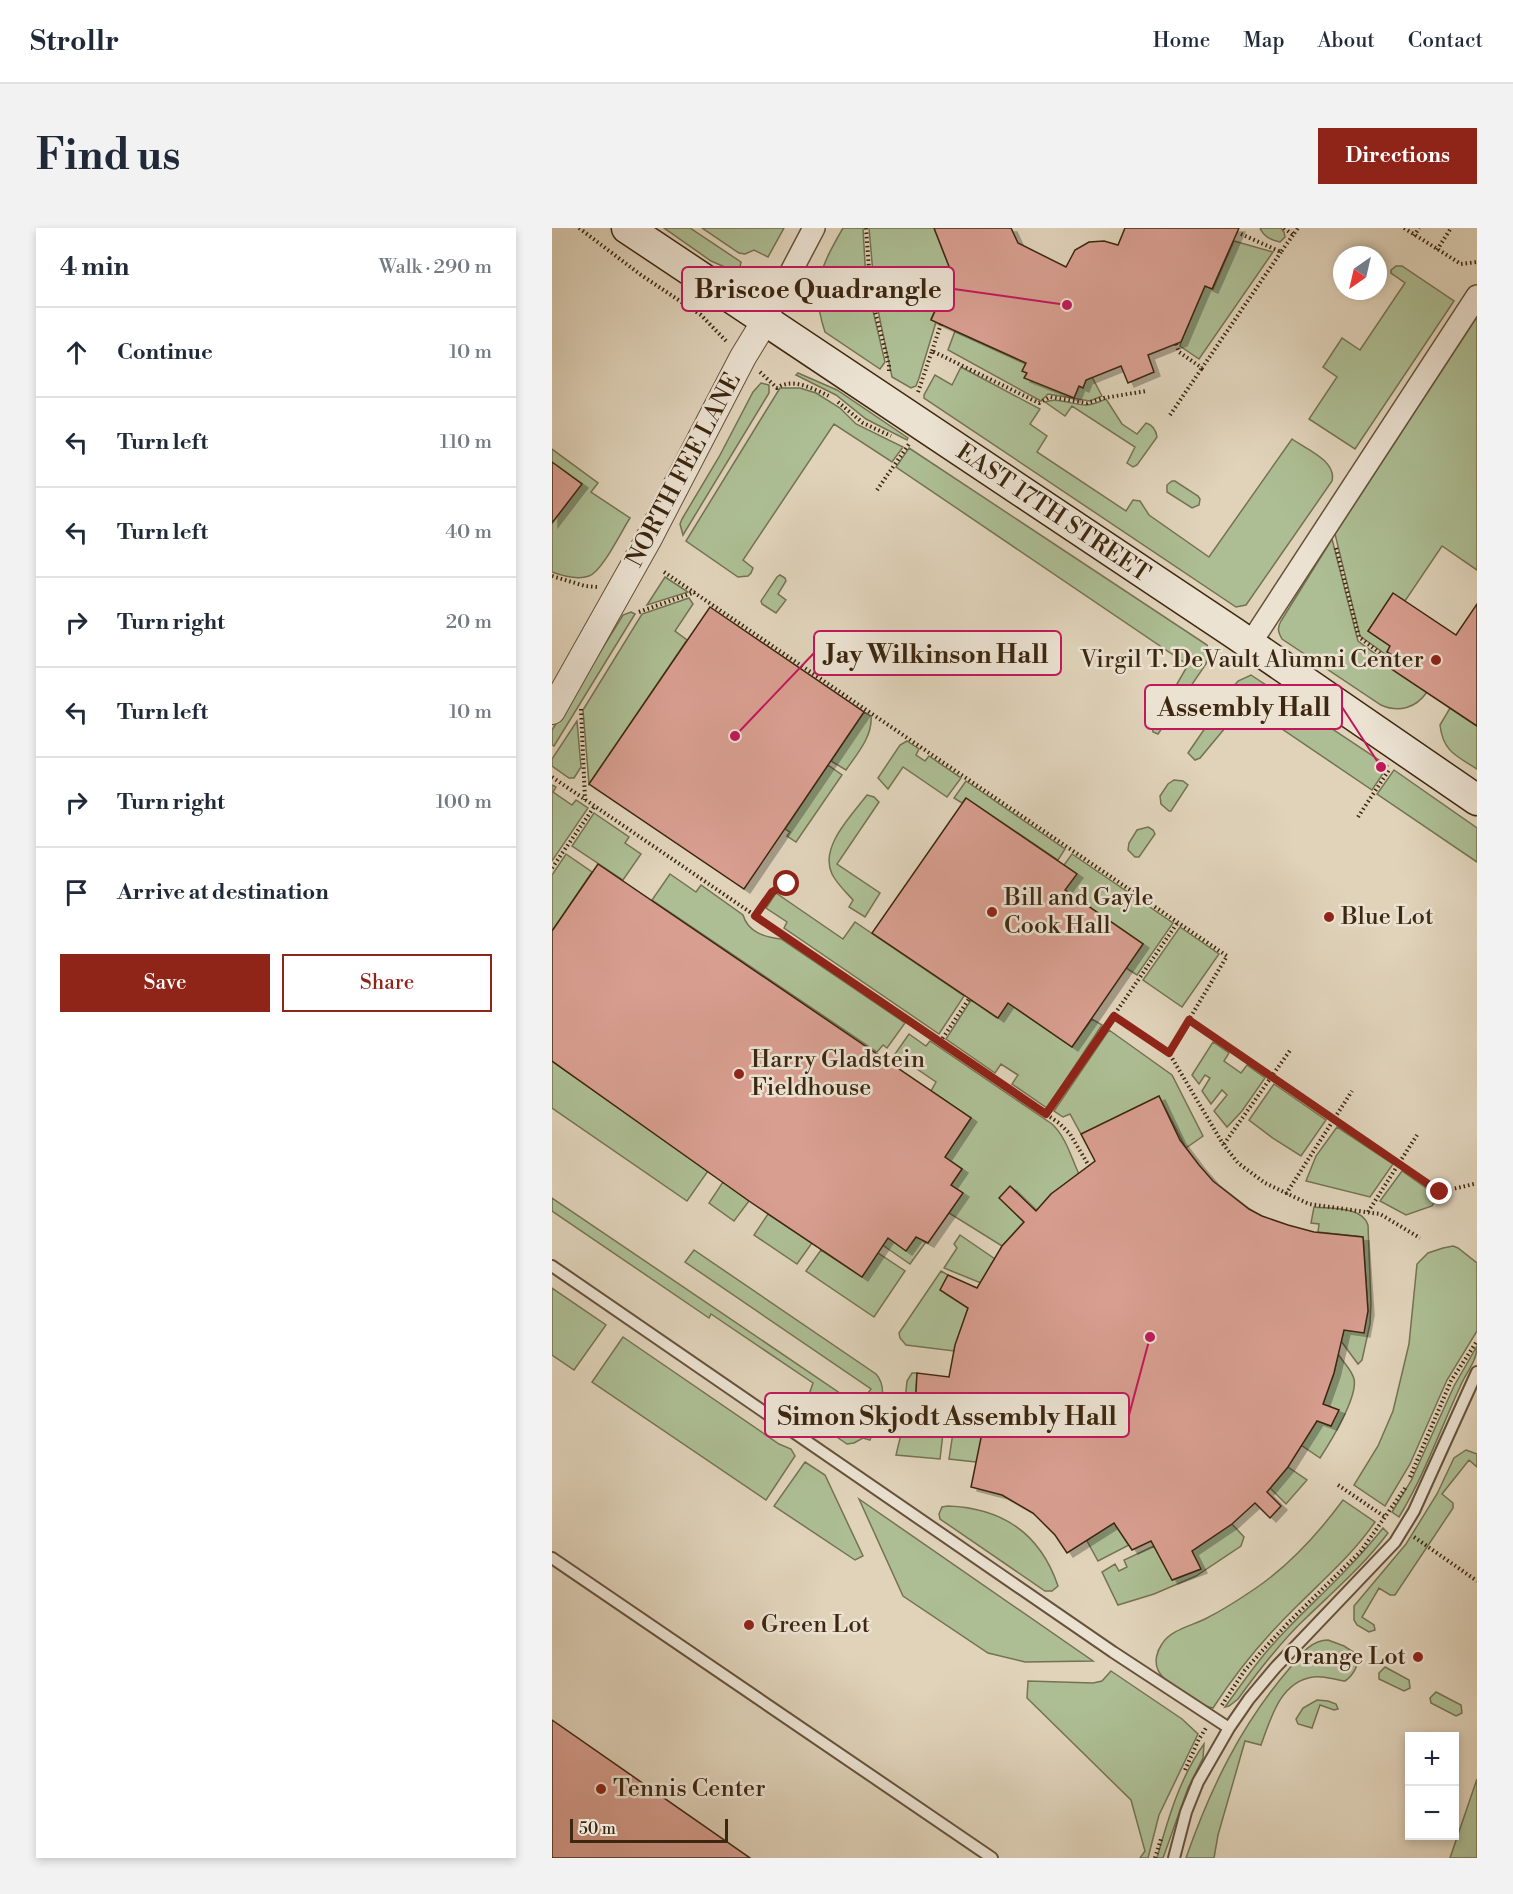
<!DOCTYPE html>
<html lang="en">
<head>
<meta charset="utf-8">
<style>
	:root { --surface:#fff; --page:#f2f2f3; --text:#1f2937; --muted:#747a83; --line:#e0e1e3; --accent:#8f2418 }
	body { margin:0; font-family:"Libre Bodoni",serif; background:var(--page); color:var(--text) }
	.controls { position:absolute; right:18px; bottom:18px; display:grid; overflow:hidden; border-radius:0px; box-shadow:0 3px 9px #0003 }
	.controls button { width:54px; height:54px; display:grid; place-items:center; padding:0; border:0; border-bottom:2px solid var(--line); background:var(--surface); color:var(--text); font:30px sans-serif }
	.compass { position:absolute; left:781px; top:18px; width:54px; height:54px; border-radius:50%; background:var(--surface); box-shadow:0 3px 9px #0003; rotate:214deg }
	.scale { position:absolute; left:18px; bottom:15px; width:158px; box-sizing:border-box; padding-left:6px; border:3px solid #3d2710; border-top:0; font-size:16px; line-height:21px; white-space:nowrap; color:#3d2710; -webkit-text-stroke:4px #ebe2d2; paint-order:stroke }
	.stop { position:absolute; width:18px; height:18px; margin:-14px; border:4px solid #8f2418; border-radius:50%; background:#fff }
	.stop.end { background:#8f2418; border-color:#fff; box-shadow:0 2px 6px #0008 }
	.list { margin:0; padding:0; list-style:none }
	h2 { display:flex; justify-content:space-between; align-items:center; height:78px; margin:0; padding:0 24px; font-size:26px }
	h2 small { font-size:20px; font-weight:400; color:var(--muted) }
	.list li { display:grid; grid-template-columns:39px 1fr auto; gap:18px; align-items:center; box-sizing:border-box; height:90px; padding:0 24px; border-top:2px solid var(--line) }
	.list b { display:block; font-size:22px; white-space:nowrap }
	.list em { font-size:20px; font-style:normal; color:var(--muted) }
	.actions { display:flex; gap:12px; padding:18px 24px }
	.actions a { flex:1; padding:14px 0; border:2px solid var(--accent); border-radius:0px; text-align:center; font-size:21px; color:var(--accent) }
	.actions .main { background:var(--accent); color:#fff }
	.icon { flex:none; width:33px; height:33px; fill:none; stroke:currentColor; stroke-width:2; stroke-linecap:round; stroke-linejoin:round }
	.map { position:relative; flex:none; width:925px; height:1630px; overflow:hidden; border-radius:0px }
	header { display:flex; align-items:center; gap:36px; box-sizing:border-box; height:84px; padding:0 30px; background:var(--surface); border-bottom:2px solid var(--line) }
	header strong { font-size:28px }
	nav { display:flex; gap:33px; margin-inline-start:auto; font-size:21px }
	.intro { display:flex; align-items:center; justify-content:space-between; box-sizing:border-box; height:144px; padding:0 36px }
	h1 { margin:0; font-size:42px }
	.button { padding:15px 27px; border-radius:0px; background:var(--accent); color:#fff; font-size:21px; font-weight:700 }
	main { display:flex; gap:36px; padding:0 36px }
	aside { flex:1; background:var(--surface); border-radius:0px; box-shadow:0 3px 9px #0003 }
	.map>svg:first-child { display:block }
	.green { fill:#adbe94; stroke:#757252; stroke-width:1.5 }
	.building { fill:#d89e90; stroke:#3d2710; stroke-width:1.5; filter:url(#shadow) }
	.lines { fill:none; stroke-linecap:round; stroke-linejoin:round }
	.service-casing { stroke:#66523a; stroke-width:14 }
	.minor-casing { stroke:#66523a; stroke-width:24 }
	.tertiary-casing { stroke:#66523a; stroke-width:28 }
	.secondary-casing { stroke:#3d2710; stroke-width:33 }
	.path { stroke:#3d2710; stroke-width:4; stroke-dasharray:1.5 3; stroke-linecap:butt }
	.service { stroke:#ebe2d2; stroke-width:10 }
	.minor { stroke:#ebe2d2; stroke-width:21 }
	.tertiary { stroke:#ebe2d2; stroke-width:26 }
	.secondary { stroke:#ebe2d2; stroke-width:30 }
	.route { stroke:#8f2418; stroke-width:8 }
	.poi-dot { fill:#8f2418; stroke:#ebe2d2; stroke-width:2 }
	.labels { text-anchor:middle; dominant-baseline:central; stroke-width:5; stroke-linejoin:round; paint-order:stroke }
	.street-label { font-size:24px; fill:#3d2710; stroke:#ebe2d2 }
	.poi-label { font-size:24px; fill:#3d2710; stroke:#ebe2d2; text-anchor:start }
	.leader { fill:none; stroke:#c2185b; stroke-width:2 }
	.callout-dot { fill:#c2185b; stroke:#ebe2d2; stroke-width:2 }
	.callout { fill:#ebe2d2; stroke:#c2185b; stroke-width:2 }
	.callout-label { font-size:26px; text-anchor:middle; font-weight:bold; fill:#3d2710 }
</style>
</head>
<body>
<header>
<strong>Strollr</strong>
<nav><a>Home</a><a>Map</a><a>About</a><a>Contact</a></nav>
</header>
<div class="intro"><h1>Find us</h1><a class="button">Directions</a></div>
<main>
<aside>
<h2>4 min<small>Walk · 290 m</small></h2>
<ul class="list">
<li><svg class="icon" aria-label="ahead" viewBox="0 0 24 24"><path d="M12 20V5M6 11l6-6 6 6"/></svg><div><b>Continue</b></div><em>10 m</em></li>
<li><svg class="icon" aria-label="left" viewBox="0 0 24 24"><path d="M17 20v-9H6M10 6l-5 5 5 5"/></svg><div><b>Turn left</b></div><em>110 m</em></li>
<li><svg class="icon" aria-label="left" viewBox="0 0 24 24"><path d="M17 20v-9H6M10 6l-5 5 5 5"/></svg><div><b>Turn left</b></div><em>40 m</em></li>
<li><svg class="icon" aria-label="right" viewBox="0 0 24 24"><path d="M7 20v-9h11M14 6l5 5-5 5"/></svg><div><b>Turn right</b></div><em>20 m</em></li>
<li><svg class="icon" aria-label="left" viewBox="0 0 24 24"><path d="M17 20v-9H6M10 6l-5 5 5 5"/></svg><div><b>Turn left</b></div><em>10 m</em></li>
<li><svg class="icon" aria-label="right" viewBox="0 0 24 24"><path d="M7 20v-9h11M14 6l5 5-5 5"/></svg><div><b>Turn right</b></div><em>100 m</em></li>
<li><svg class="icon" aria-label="arrive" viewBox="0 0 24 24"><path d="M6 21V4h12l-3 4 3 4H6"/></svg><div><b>Arrive at destination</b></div></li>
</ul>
<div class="actions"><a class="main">Save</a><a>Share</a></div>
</aside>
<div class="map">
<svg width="925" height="1630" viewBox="0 0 925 1630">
	<defs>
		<filter id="shadow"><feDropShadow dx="6" dy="4" stdDeviation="0" flood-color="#0004"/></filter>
	</defs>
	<rect width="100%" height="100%" fill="#e0d3ba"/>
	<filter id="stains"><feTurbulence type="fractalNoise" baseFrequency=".00333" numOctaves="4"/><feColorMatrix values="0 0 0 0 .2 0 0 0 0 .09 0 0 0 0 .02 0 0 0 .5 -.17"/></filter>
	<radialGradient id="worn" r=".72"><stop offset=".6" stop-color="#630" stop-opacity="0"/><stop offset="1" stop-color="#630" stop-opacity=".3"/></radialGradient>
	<path class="green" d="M112,0h26l51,34 -1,5 -6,4 -23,-10z
		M150,0h82l-16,29 -14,-7 -9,4 -6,-1z
		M291,0h20l3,53 19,81 -5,7 -55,-37c-15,-44 -4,-66 18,-104z
		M317,0h65l18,46 -21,45 5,3 -17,56 -3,8 -5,2 -19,-11 -17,-81z
		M708,0h21l3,4 1,5 -5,5c-9,-2 -16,-5 -20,-14z
		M682,13l39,11 -74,107 -19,-13 1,-4 24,-56 8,3z
		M844,38h6l52,35 -99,148 -46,-30 28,-42 -14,-10 19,-29 18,12 45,-67 -14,-10v-3z
		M925,89v253l-35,-24 -37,55 -12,-7 -25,37 22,15 -3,6 10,6 -2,3 -35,-25 -25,-102z
		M403,103l71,32 -3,7 51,28 5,-12 4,2 3,-8 6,-3 10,19 -12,5 -42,-7 -7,7 -93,-51z
		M409,139l79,42 -10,15 17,12 -10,16 89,59 7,-11 7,1 9,14 60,42 83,-118c14,10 45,22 40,42l-86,124 -10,2 -312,-209v-3l11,-20 17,10z
		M246,145l39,17 71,48 -1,2 -41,-21 -30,-24 -40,-20z
		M209,155l8,2v8l-86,142 -3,-11 2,-5 37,-62 34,-65z
		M228,160h20l16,5 24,15 16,16 47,23 -11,15 -58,-38 -91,136 10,8 -2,5 -3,3 -10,1 -52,-36z
		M554,171l16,25 15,10 9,-11c7,2 10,7 11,14l-20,28 -4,2 -6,-4 8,-16 -63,-41 -7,10 -20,-14c13,-5 27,3 41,3 7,0 13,-3 20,-6z
		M357,220l298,197 2,10 -3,9 -48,70 -5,-2 -1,-5 36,-62 -292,-198z
		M0,221l46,34 -7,9 39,26c-8,12 -28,54 -41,58 -11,4 -26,0 -37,-4z
		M620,253h3l23,15 2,3 -1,6 -7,3 -25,-16v-7z
		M780,311l26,102 69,51c-11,16 -28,21 -46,13l-99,-66c-4,-7 -5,-11 -1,-18z
		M228,347l5,3 1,3 -8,13 8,6 -10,13 -14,-9 -1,-3 16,-24z
		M113,349l23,15 -41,13z
		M137,370l4,6 -18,27 12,9 -98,144 -6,-74 59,-96z
		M79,384l4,2 -81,132 -2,-1v-15l71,-115z
		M699,447l137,91 -16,24 -127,-86 -45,54 -5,2 -7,-7 46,-67 4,-5z
		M898,480l27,18v43c-20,-13 -34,-17 -37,-44z
		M312,484l7,4c2,20 -14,38 -25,54l-15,-9z
		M25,493l4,46 -7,11h-5l-17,-12v-7z
		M355,513l12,8 -3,6 9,6 4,-5 32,22 -14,19 -44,-30 -15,22 -10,-11 22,-33z
		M276,537l14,10 -46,67 -9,-6 3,-4 -5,-3z
		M842,542l83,58v34l-100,-68z
		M622,552l9,1 5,4 -17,26h-2l-8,-7 -1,-8 8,-12z
		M414,553l99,68 -7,11 -92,-62 -4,5 -8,-5z
		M0,557l4,2 -3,5 19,13 4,-5 12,8 -36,53z
		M315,567l7,2 5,5 -42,62 43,29 -15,24 -16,-10 4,-7c-7,-8 -16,-16 -21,-26 -13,-27 20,-59 35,-79z
		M42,585l35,24 -4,6 16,11 -18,26 -51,-34z
		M596,599l5,3 2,4 -16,23h-4l-7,-7 1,-7 8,-13z
		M14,626l26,18 -40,59v-56z
		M520,626l101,69 -36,52 -11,-7 17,-24 -78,-54 11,-16 -12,-9z
		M118,646l26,18 5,-7 42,30c5,17 21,22 38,24l124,84 -18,25 -4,-3 -6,7 -225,-152z
		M224,665l67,46 12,-17 109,74 -25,38 -155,-106 3,-6 -21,-14z
		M628,699l39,27 -37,53 -39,-27z
		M419,772l26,18 11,-15 64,44 20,-28 10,6 -55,83 -35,-24 6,-9 -17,-11 -6,9 -49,-34z
		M557,802l63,45 31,61 -17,12 -27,-52 -78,38 -11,-20 -7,3 -9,-6z
		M357,806l17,12 4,-5 122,83c14,13 19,33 27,50l-28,20 -15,17 -25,-24 -11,11 24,24 -22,24 -53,-33 13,-20 -11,-8 11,-16 -21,-14 17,-17 13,-20 -40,-27 5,-9 -41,-28z
		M661,814l16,11 -5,8 17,12 6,-8 18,13 -23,33 -15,16 -13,-16 13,-16 -5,-5 -11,14 -9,-13 8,-13 -5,-3 -6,9 -7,-9z
		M0,833l156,110 -21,30 -135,-93z
		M722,856l52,36 -25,36 -27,-17 -25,-19z
		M785,899l56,37 -23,33 -64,-16 10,-25z
		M850,943l31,22 3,6 -4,7 -26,9 -26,-14z
		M171,954l26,19 -15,20 -25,-18z
		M0,970l307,208 12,-17 -186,-127 9,-12 182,124c15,16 1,47 -6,66l-7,-2 -9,5 -7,1 -42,-29 -1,-6 9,-26 -102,-69 -2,4 -157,-107z
		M762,979c16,2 48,-1 54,18l3,79 -1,20 -8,36 -4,4 -17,-23 3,-11 19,2 5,-21 -5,-74 -45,-5 1,-8 -8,-1z
		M216,986l44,29 -15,21 -43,-29z
		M287,987l46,21 21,14 11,-14 9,6 -16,22z
		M281,995l72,48 -31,46 -68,-46 15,-21 41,27 12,-18z
		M408,1007l35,24 -14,24 -37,-15 13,-20 -3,-4z
		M901,1018l5,2 19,15v68l-30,49 -37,84 -25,42 -31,-21 24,-39 15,-35 16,-67 8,-80 11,-11 15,-5z
		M389,1043l7,4 -7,15 27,18 -14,43 -48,-6 -6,-7 -1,-5z
		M0,1060l54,37 -32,45 -22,-15z
		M71,1109l156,107 12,5 4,7 -29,44 -174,-118z
		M925,1118c0,16 -11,26 -17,41 -20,43 -36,89 -61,130l-7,-5 19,-31 43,-95z
		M786,1126c5,8 14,16 16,25 4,18 -23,62 -34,79l-19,-13 15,-25 15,6 7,-15 -15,-7 11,-31z
		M360,1145h5l-2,37 30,6 -5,43 -44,-4 6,-25 5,-49z
		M402,1198l65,16 -10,28 -33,-8 -27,-3z
		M914,1222l11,4v13l-8,-7 -27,34 11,9v5l-58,87h-5l-11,-7 -17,29 12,8 1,5 -6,2 -12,-7 -3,-5v-14l52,-62 31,-50 17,-36z
		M253,1234l20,13 38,81 -8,4 -81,-54z
		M736,1239l19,13 -21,24 -16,-16z
		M541,1263l36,54 -31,16 -11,-20 2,-2 -19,-27z
		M307,1271l234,162 -68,1 -37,-9 -85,-57z
		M791,1272l32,22c-22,32 -50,56 -78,84 -32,31 -60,65 -84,102 -14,-3 -49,-25 -55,-38 -4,-9 -1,-19 4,-26 8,-14 29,-18 43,-25 18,-9 35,-20 51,-31 35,-24 62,-54 87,-88z
		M396,1278c54,2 92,27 110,80l-6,5h-7l-105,-72 -1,-5 3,-7z
		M680,1296l12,13 -3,9 -45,30 -42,18 -36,11 -16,-33 13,-8 4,7 8,-4 -3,-7 30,-14 19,34 27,-11 -8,-18z
		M831,1300l5,5c-24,32 -53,57 -81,84 -26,24 -48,53 -69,82l-9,7 -4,1c20,-28 39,-55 63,-79 32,-33 66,-63 95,-100z
		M776,1412l16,6 14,9c2,8 -5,21 -13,26 -11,-1 -21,-6 -32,-4 -33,5 -42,41 -52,68l-16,-4 -27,94 -4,23h-28c24,-69 55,-133 103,-189 10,-12 21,-29 39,-29z
		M833,1439l24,13 1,8 -6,3 -25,-12v-6z
		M559,1443l71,48 16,15 -39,81 -11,43h-8l5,-7 -14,-51 -104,-102 1,-17 65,2 9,-2z
		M884,1464l25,13 1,8 -6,3 -25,-13 -1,-5z
		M765,1472l11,1 8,3 2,5 -4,1 -14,-5 -8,23 -14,-4 -2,-5 7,-11z
		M652,1516l-1,14 -15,30 -25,70h-6c11,-39 23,-81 47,-114z
		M925,1551v79h-27z"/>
	<path class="building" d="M382,0h77l7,15 48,24 9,-17 14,-8 15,-1 14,4 7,-17h114l-27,61 -7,-3 -24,56 -33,13 6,17 -26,11 -7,-17 -35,14 -3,8 -4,-2 -5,12 -50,-20 3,-5 -5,-2 4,-8 -95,-43 21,-46z
		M0,234l30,22 -30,39z
		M841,365l63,42 21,-31v122l-87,-58 7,-10 -10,-6 3,-6 -22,-15z
		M158,379l154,105 -120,177 -155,-105z
		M414,570l111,76 -12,16 78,54 -71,103 -64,-44 -10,15 -126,-85z
		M46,636l373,254 -26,39 17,12 -11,16 12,8 -35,50 -12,-6 -10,14 -18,-13 -26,39 -113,-76 -197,-140v-130z
		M607,868l21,44 19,25 14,16 36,28 13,7 26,9 26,7 49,5 5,74 -4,22 -20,-3 -10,43 -11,31 16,6 -8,16 -14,-5 -29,46 -21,25 14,14 -11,12 -15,-15 -23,21 -40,27 9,18 -29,11 -21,-39 -19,9 -18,-27 -47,30 -12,-18 -22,-22 -31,-18 -31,-8 11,-54 -28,-7v-8l-39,-8 2,-37 32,4 6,-32 13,-37 -28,-18 8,-15 29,13 25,-42 22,-24 -25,-24 11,-12 26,25 15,-17 44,-33 -14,-27z
		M0,1492l198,138h-198z"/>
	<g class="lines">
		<g class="service-casing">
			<path id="service" d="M0,1038l561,386 116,76
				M0,1330l440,300
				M622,1630l12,-46 12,-30 31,-54 20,-29 26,-31 120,-126 19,-31 63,-139"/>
		</g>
		<g class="minor-casing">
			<path id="minor" d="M213,93l49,-93
				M698,416l227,-348"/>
		</g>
		<g class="tertiary-casing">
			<path id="tertiary" d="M0,483l96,-171 95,-183 22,-36"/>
		</g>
		<g class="secondary-casing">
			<path id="secondary" d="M75,0l607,405 243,167"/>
		</g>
		<path class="path" d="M27,0l62,47 60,40 27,28
			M314,0l5,68 18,69v9
			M732,0l9,7 5,-7
			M852,0l57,36 16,-2
			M689,6l40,18 12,-17
			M862,8l5,-8
			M885,22l14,-22
			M624,116l3,8 23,16 79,-116
			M380,123l9,-27
			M208,144l17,16c15,-11 37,1 52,8
			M366,164l14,-41 107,52 11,-6 37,6 17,-5 42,-7
			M286,174l25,21 28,13
			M618,187l32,-47
			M325,262l32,-46
			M784,320l23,89 34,26
			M112,344l563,384 -58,97 54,91 15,19 27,20 44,21 71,10 40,24
			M0,348l33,10 12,1
			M87,384l56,-20
			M29,481l4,91
			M0,549l507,346 11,11 19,32
			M806,589l31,-47
			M0,640l42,-61
			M203,688l17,-24 15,-8
			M562,788l55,37
			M637,792l251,172 34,-8
			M388,814l29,-43
			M494,886l132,-192
			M672,916l67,-95
			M734,966l66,-103
			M816,984l49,-77
			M858,1249l41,-96 26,-40
			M786,1257l47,32
			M862,1309l63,44
			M670,1477l23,-35 17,-19 27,-29 72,-71 45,-64
			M633,1542l14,-31 7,-11
			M603,1630l6,-19"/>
		<use href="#service" class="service"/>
		<use href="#minor" class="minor"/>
		<use href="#tertiary" class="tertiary"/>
		<use href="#secondary" class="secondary"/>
	</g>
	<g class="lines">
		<path class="route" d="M235,656l-15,8 -17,24 291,198 68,-98 55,37 20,-33 251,172"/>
	</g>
	<g class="poi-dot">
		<circle cx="884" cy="432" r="6"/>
		<circle cx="440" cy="684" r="6"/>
		<circle cx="777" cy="689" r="6"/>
		<circle cx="187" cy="846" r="6"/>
		<circle cx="197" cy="1397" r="6"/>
		<circle cx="866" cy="1429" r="6"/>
		<circle cx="49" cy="1561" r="6"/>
	</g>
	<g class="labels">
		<g class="street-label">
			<text transform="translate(132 242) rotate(-62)">NORTH FEE LANE</text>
			<text transform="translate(501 285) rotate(34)">EAST 17TH STREET</text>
		</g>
		<g class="poi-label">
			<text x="872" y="432" text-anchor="end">Virgil T. DeVault Alumni Center</text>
			<text x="452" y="670">Bill and Gayle<tspan x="452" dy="28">Cook Hall</tspan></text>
			<text x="789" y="689">Blue Lot</text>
			<text x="199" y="832">Harry Gladstein<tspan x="199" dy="28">Fieldhouse</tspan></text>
			<text x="209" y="1397">Green Lot</text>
			<text x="854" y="1429" text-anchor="end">Orange Lot</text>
			<text x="61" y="1561">Tennis Center</text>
		</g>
	</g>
	<path class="leader" d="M515 77L402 61M183 508L262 425M829 539L790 479M598 1109L577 1187"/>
	<g class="callout-dot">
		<circle cx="515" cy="77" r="6"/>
		<circle cx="183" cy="508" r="6"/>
		<circle cx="829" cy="539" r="6"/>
		<circle cx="598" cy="1109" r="6"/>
	</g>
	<g class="callout">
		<rect x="130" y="39" width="272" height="44" rx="6"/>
		<rect x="262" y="403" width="247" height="44" rx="6"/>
		<rect x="593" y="457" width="197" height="44" rx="6"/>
		<rect x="213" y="1165" width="364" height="44" rx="6"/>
	</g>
	<g class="callout-label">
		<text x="266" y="70">Briscoe Quadrangle</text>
		<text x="385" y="435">Jay Wilkinson Hall</text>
		<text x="692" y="488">Assembly Hall</text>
		<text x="395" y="1197">Simon Skjodt Assembly Hall</text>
	</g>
	<rect width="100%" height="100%" filter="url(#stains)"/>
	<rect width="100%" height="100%" fill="url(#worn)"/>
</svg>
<div class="controls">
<button>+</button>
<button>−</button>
</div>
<svg class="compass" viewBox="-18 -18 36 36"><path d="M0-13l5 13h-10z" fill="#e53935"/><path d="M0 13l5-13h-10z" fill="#747a83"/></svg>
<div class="scale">50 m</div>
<div class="stop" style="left:235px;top:656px"></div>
<div class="stop end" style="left:888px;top:964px"></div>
</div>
</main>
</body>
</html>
